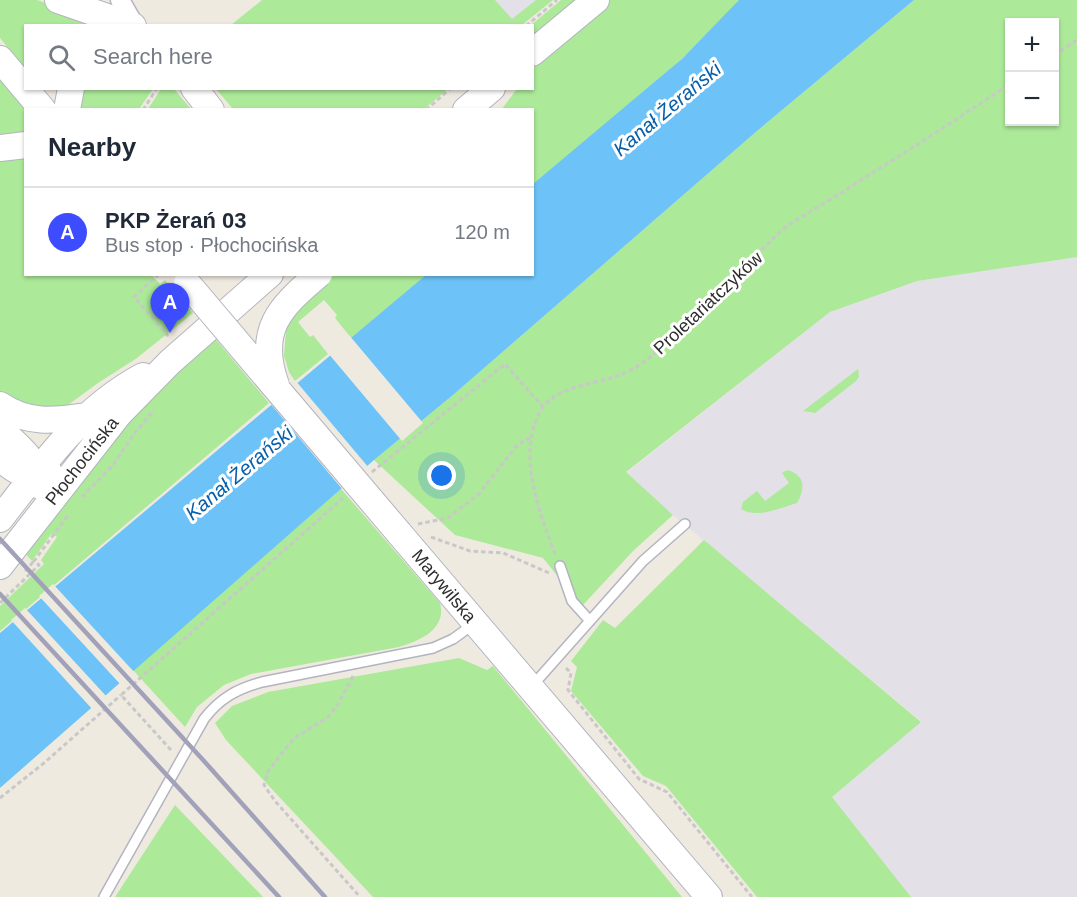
<!DOCTYPE html>
<html lang="en">
<head>
<meta charset="utf-8">
<style>
	:root { --surface:#fff; --page:#f2f2f3; --text:#1f2937; --muted:#747a83; --line:#e0e1e3; --accent:#3d4cff }
	body { margin:0; font-family:Helvetica,sans-serif; background:var(--page); color:var(--text) }
	.controls { position:absolute; right:18px; top:18px; display:grid; overflow:hidden; border-radius:0px; box-shadow:0 2px 4px #0004 }
	.controls button { width:54px; height:54px; display:grid; place-items:center; padding:0; border:0; border-bottom:2px solid var(--line); background:var(--surface); color:var(--text); font:30px sans-serif }
	.you { position:absolute; left:442px; top:476px; width:21px; height:21px; margin:-15px; border:4px solid #fff; border-radius:50%; background:#1a73e8; box-shadow:0 0 0 9px #1a73e833 }
	.badge { display:grid; place-items:center; width:39px; height:39px; border-radius:50%; background:var(--accent); color:#fff; font-size:20px; font-weight:700 }
	.pin { position:absolute; translate:-50% -50px; filter:drop-shadow(0 2px 3px #0008) }
	.pin::after { content:''; position:absolute; top:32px; width:21px; height:18px; background:inherit; clip-path:polygon(0 0,100% 0,50% 100%) }
	.list { margin:0; padding:0; list-style:none }
	h2 { display:flex; justify-content:space-between; align-items:center; height:78px; margin:0; padding:0 24px; font-size:26px }
	h2 small { font-size:20px; font-weight:400; color:var(--muted) }
	.list li { display:grid; grid-template-columns:39px 1fr auto; gap:18px; align-items:center; box-sizing:border-box; height:90px; padding:0 24px; border-top:2px solid var(--line) }
	.list b { display:block; font-size:22px; white-space:nowrap }
	.list p { margin:0; font-size:20px; white-space:nowrap; color:var(--muted) }
	.list em { font-size:20px; font-style:normal; color:var(--muted) }
	.icon { flex:none; width:33px; height:33px; fill:none; stroke:currentColor; stroke-width:2; stroke-linecap:round; stroke-linejoin:round }
	.map { position:relative; flex:none; width:1077px; height:897px; overflow:hidden }
	.search { position:absolute; background:var(--surface); box-shadow:0 2px 4px #0004; left:24px; top:24px; width:510px; height:66px; display:flex; align-items:center; gap:15px; box-sizing:border-box; padding:0 21px; border-radius:0px; color:var(--muted); font-size:22px }
	.panel { position:absolute; background:var(--surface); box-shadow:0 2px 4px #0004; left:24px; top:108px; width:510px; height:168px; border-radius:0px }
	.map>svg:first-child { display:block }
	.industrial { fill:#e3e0e8 }
	.green { fill:#ace999; fill-rule:evenodd }
	.water { fill:#6dc3f7 }
	.pier { fill:#efeae0 }
	.lines { fill:none; stroke-linecap:round; stroke-linejoin:round }
	.lane-casing { stroke:#b3b4c1; stroke-width:12 }
	.street-casing { stroke:#b3b4c1; stroke-width:21 }
	.secondary-casing { stroke:#b3b4c1; stroke-width:28 }
	.path { stroke:#c8c8c8; stroke-width:3; stroke-dasharray:4.5 3; stroke-linecap:butt }
	.lane { stroke:#fff; stroke-width:9 }
	.street { stroke:#fff; stroke-width:18 }
	.secondary { stroke:#fff; stroke-width:26 }
	.rail { stroke:#a1a2b9; stroke-width:4.5 }
	.secondary-bridge-casing { stroke:#b3b4c1; stroke-width:28; stroke-linecap:butt }
	.secondary-bridge { stroke:#fff; stroke-width:26 }
	.labels { text-anchor:middle; dominant-baseline:central; stroke-width:6; stroke-linejoin:round; paint-order:stroke }
	.street-label { font-size:18px; fill:#2d2d2d; stroke:#fff }
	.water-label { font-size:20px; font-style:italic; fill:#055faa; stroke:#fff }
</style>
</head>
<body>
<div class="map">
<svg width="1077" height="897" viewBox="0 0 1077 897">
	<rect width="100%" height="100%" fill="#efeae0"/>
	<path class="industrial" d="M495,0h41l-24,20z
		M1077,257v640h-166l-79,-100 89,-76 -248,-206 -47,-42 204,-161 87,-31z"/>
	<path class="green" d="M0,0h37l76,25 -87,1 -1,43 -25,-31z
		M262,0h233l17,19 24,-19h17l-31,25h-291z
		M561,0h21l-49,41 -1,-15h-2z
		M610,0h131l-7,14 -201,173 -1,-77h-31l16,-21 15,-1c1,-5 -1,-14 1,-18 4,-12 64,-59 77,-70z
		M914,0h163v257l-160,24 -87,31 -204,160 47,43 -40,36 -50,54 -7,-6 -33,-41 -88,-23 -81,-75 79,-65 304,-264zM1010,22h44v100h-44z
		M0,78l26,31 -1,28 -25,3z
		M78,89h75l-14,20 -65,1z
		M161,89h13l17,20h-43z
		M216,89h232l-25,21 -190,-1z
		M25,151l1,123 126,1 8,9 5,-4 28,33 -56,45 -39,25 -45,33 -53,-19v-242z
		M332,275h96l-76,64 -17,-21 2,-3 -13,-15 -26,22 12,15 3,-2 15,19 -33,27 -6,-9 -5,-16 2,-26 11,-26z
		M213,336l56,67 -269,228v-25l44,-42 -3,-4 16,-23 -5,-4 -20,28 -9,-10 67,-92z
		M858,369l1,8 -3,4 -41,32 -12,-2z
		M787,470c19,5 18,19 10,33 -17,5 -40,16 -56,6l2,-7 14,-11 8,10 24,-18 -7,-10z
		M341,489l99,114c7,26 -20,38 -41,44l-148,27 -27,11 -27,22 -12,20 -52,-57z
		M704,540l217,182 -89,75 79,100h-154l-91,-111 -23,-10 -72,-85 6,-24 -6,-6 32,-41 12,8z
		M459,658l28,12 6,-4 189,231h-309l-147,-157 -11,-17 17,-17 36,-14z
		M175,805l88,92h-148z"/>
	<path class="water" d="M739,0h175l-157,131 -304,264 -79,65 -374,328v-155l426,-358 106,-1 1,-90 150,-126z"/>
	<path class="pier" d="M349,335l74,88 -21,18 -74,-88z
		M295,380l74,88 -26,22 -74,-88z
		M53,584l82,89 -14,12 -82,-89z
		M25,608l82,89 -14,13 -82,-90z"/>
	<g class="lines">
		<g class="lane-casing">
			<path id="lane" d="M560,566l12,35 18,20
				M533,685l110,-124 42,-37
				M104,897l100,-178c16,-21 33,-30 58,-37l171,-34 20,-9 22,-16"/>
		</g>
		<g class="street-casing">
			<path id="street" d="M120,0l15,26"/>
		</g>
		<g class="secondary-casing">
			<path id="secondary" d="M58,0l75,26
				M532,53l64,-53
				M0,59l43,51
				M194,88l17,22
				M67,110l4,-22
				M466,110l26,-22
				M0,148l26,-3
				M0,405c27,19 54,16 86,11
				M0,428c20,22 34,26 40,58
				M0,457c16,17 25,19 48,13
				M0,519c43,-55 80,-109 143,-143
				M399,533l310,364
				M0,566l119,-152 51,-52 100,-88"/>
		</g>
		<path class="path" d="M526,26l31,-26
			M1054,55l23,-15
			M143,110l14,-22
			M426,110l25,-22
			M159,274l-25,23 34,39
			M372,472l133,-108 37,42
			M82,497l31,-32 24,-35 17,-20
			M418,524l30,-6 31,-24 39,-50 12,-6
			M431,537l39,14 33,2 46,20
			M555,554c-16,-43 -39,-101 -14,-144 17,-29 70,-25 97,-44 56,-40 98,-95 149,-140 8,-6 18,-11 27,-17 17,-10 34,-20 50,-31 49,-30 97,-62 146,-94
			M25,571l9,-10
			M0,603l39,-38 -5,-4 35,-47
			M566,668l5,5 -3,17 71,89 28,13 85,105
			M353,676l-15,28 -11,14 -33,20 -26,33 -4,14 11,16 85,96
			M171,750l-50,-55 222,-197
			M0,798l44,-35 77,-68"/>
		<use href="#lane" class="lane"/>
		<use href="#street" class="street"/>
		<use href="#secondary" class="secondary"/>
		<path class="rail" d="M0,539l204,222 121,136
			M0,594l279,303"/>
		<g class="secondary-bridge-casing">
			<path id="secondary-bridge" d="M187,283l212,250
				M276,385c-20,-55 4,-78 43,-111"/>
		</g>
		<use href="#secondary-bridge" class="secondary-bridge"/>
	</g>
	<g class="labels">
		<g class="street-label">
			<text transform="translate(708 303) rotate(-43)">Proletariatczyków</text>
			<text transform="translate(82 461) rotate(-52)">Płochocińska</text>
			<text transform="translate(444 586) rotate(50)">Marywilska</text>
		</g>
		<g class="water-label">
			<text transform="translate(667 109) rotate(-40)">Kanał Żerański</text>
			<text transform="translate(239 473) rotate(-40)">Kanał Żerański</text>
		</g>
	</g>
</svg>
<div class="controls">
<button>+</button>
<button>−</button>
</div>
<div class="you"></div>
<div class="pin badge" style="left:170px;top:333px">A</div>
<div class="search"><svg class="icon" aria-label="search" viewBox="0 0 24 24"><circle cx="10" cy="10" r="6"/><path d="M15 15l6 6"/></svg>Search here</div>
<section class="panel">
<h2>Nearby<small></small></h2>
<ul class="list">
<li><span class="badge">A</span><div><b>PKP Żerań 03</b><p>Bus stop · Płochocińska</p></div><em>120 m</em></li>
</ul>
</section>
</div>
</body>
</html>
